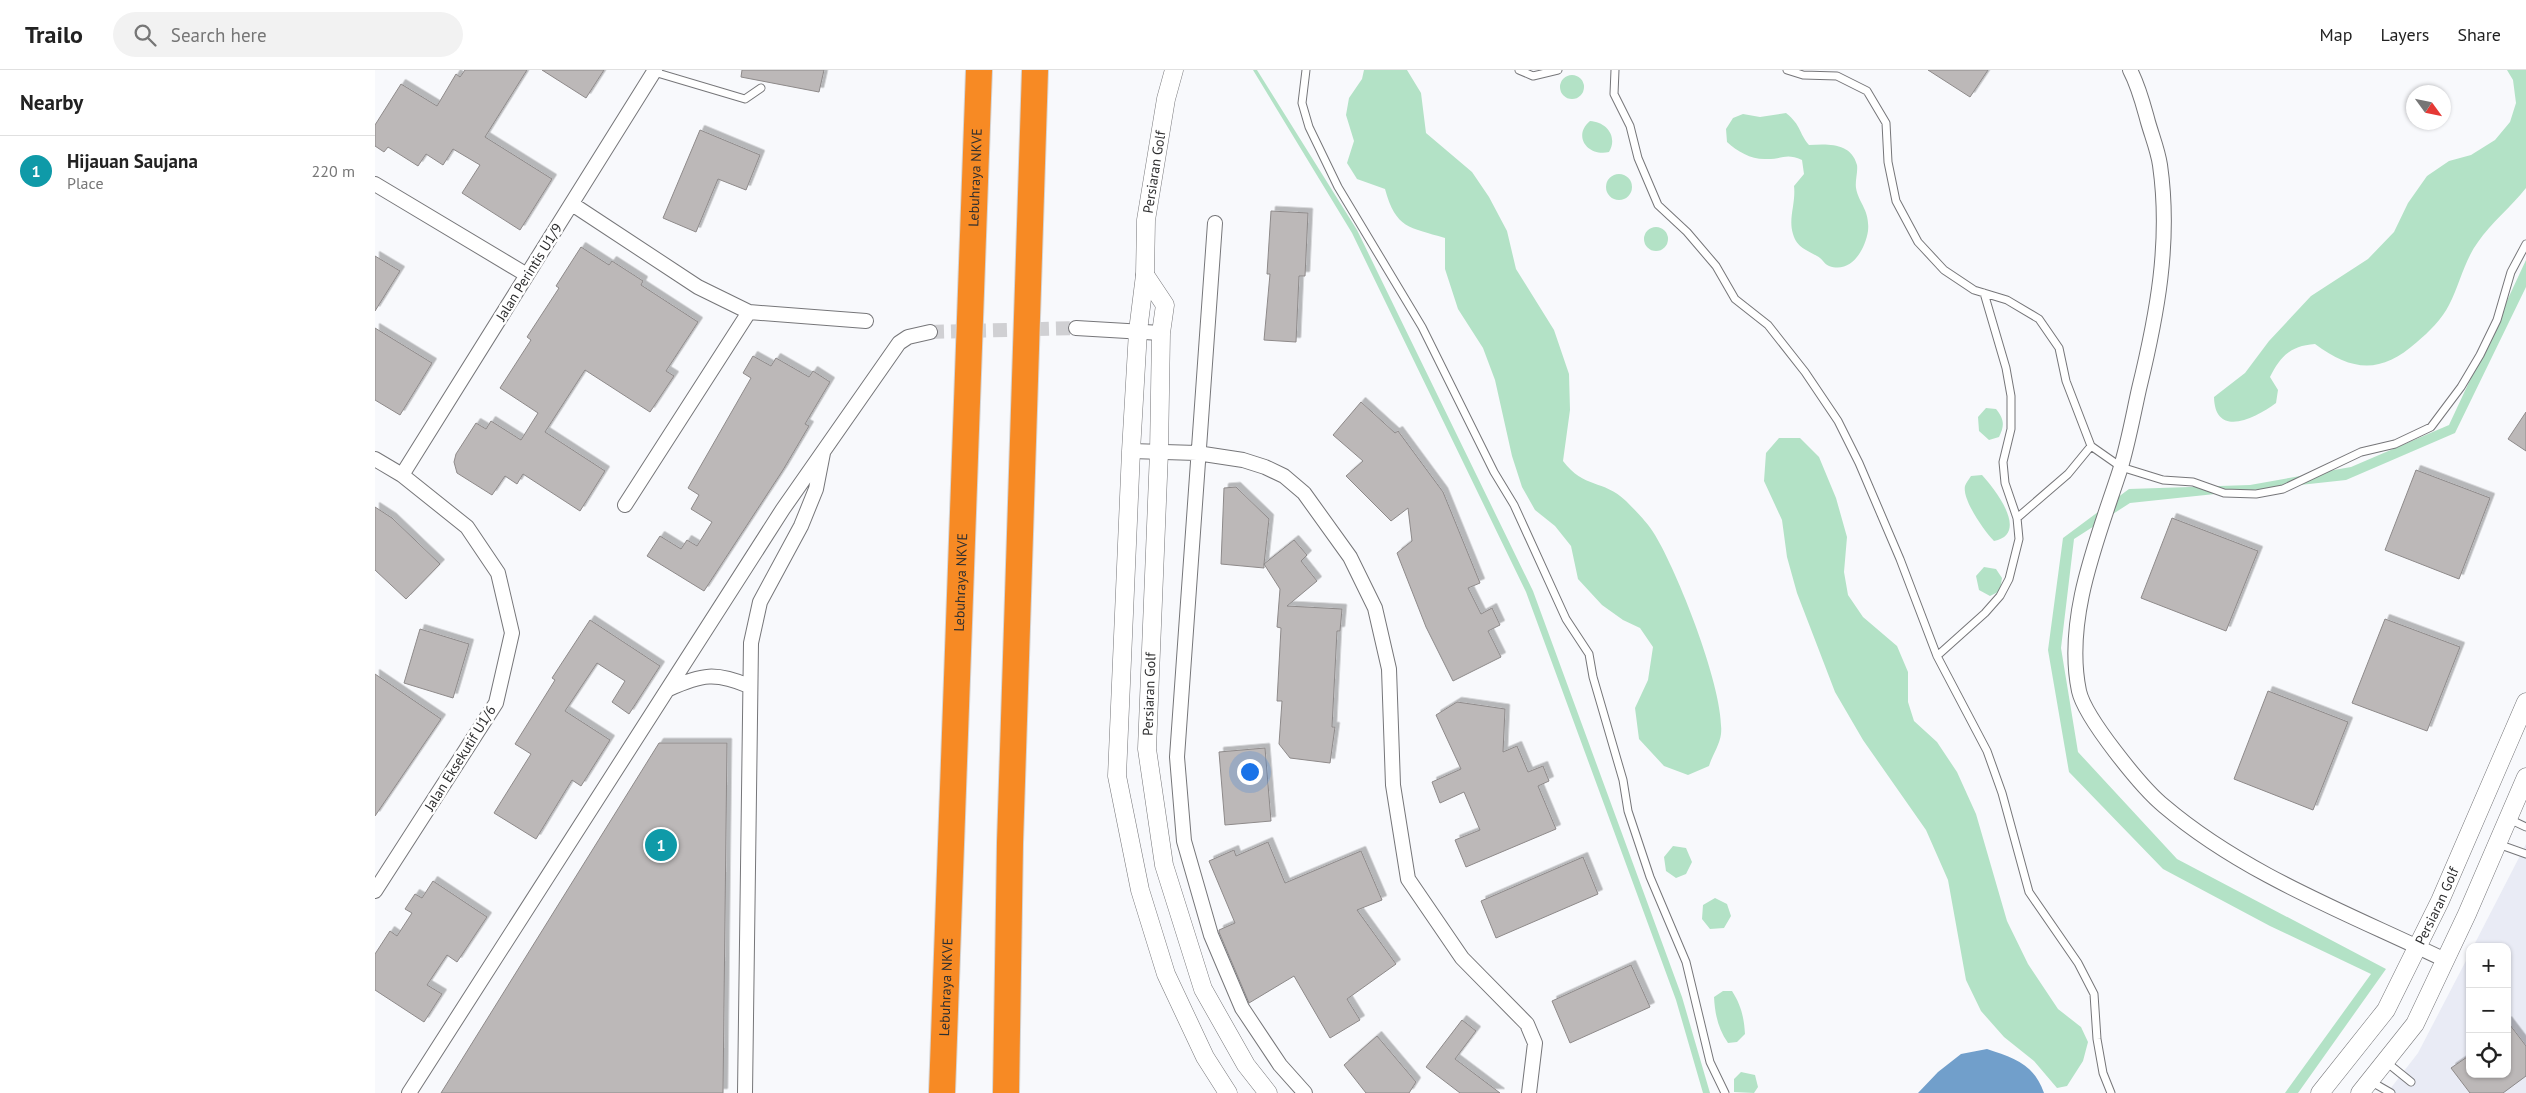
<!DOCTYPE html>
<html lang="en">
<head>
<meta charset="utf-8">
<style>
	:root { --surface:#fff; --page:#f2f2f2; --text:#222; --muted:#767676; --line:#e0e0e0; --accent:#2e63d1 }
	body { margin:0; font-family:"PT Sans",sans-serif; background:var(--page); color:var(--text) }
	.controls { position:absolute; right:15px; bottom:15px; display:grid; overflow:hidden; border-radius:10px; box-shadow:0 1px 4px #0004 }
	.controls button { width:45px; height:45px; display:grid; place-items:center; padding:0; border:0; border-bottom:1px solid var(--line); background:var(--surface); color:var(--text); font:25px sans-serif }
	.compass { position:absolute; left:2031px; top:15px; width:45px; height:45px; border-radius:50%; background:var(--surface); box-shadow:0 1px 4px #0004; rotate:123deg }
	.you { position:absolute; left:874px; top:701px; width:18px; height:18px; margin:-12px; border:4px solid #fff; border-radius:50%; background:#1a73e8; box-shadow:0 0 0 8px #1a73e833 }
	.badge { display:grid; place-items:center; width:32px; height:32px; border-radius:50%; background:var(--accent); color:#fff; font-size:16px; font-weight:700 }
	.pin { position:absolute; translate:-50% -50%; border:2px solid #fff; box-shadow:0 1px 5px #0006 }
	.list { margin:0; padding:0; list-style:none }
	h2 { display:flex; justify-content:space-between; align-items:center; height:65px; margin:0; padding:0 20px; font-size:21px }
	h2 small { font-size:16px; font-weight:400; color:var(--muted) }
	.list li { display:grid; grid-template-columns:32px 1fr auto; gap:15px; align-items:center; box-sizing:border-box; height:70px; padding:0 20px; border-top:1px solid var(--line) }
	.list b { display:block; font-size:19px; white-space:nowrap }
	.list p { margin:0; font-size:16px; white-space:nowrap; color:var(--muted) }
	.list em { font-size:16px; font-style:normal; color:var(--muted) }
	.icon { flex:none; width:28px; height:28px; fill:none; stroke:currentColor; stroke-width:2; stroke-linecap:round; stroke-linejoin:round }
	.map { position:relative; flex:none; width:2151px; height:1023px; overflow:hidden }
	header { display:flex; align-items:center; gap:30px; box-sizing:border-box; height:70px; padding:0 25px; background:var(--surface); border-bottom:1px solid var(--line) }
	header strong { font-size:24px }
	nav { display:flex; gap:28px; margin-inline-start:auto; font-size:18px }
	.search { width:350px; height:45px; background:var(--page); display:flex; align-items:center; gap:12px; box-sizing:border-box; padding:0 18px; border-radius:28px; color:var(--muted); font-size:19px }
	main { display:flex }
	aside { flex:1; background:var(--surface) }
	.map>svg:first-child { display:block }
	.built { fill:#e9ebf5 }
	.green { fill:#b3e2c6 }
	.water { fill:#719fcb }
	.building { fill:#bcb8b8; stroke:#8e8a8a; filter:url(#shadow) }
	.lines { fill:none; stroke-linecap:round; stroke-linejoin:round }
	.minor-tunnel { stroke:#d0d0d3; stroke-width:14; stroke-dasharray:14 7; stroke-linecap:butt }
	.service-casing { stroke:#767679; stroke-width:9 }
	.minor-casing { stroke:#767679; stroke-width:16 }
	.tertiary-casing { stroke:#767679; stroke-width:19 }
	.motorway-casing { stroke:#d5d5d5; stroke-width:28 }
	.service { stroke:#fff; stroke-width:7 }
	.minor { stroke:#fff; stroke-width:14 }
	.tertiary { stroke:#fff; stroke-width:18 }
	.motorway { stroke:#f78a24; stroke-width:26 }
	.labels { text-anchor:middle; dominant-baseline:central; stroke-width:5; stroke-linejoin:round; paint-order:stroke }
	.street-label { font-size:14px; fill:#2e2e2f; stroke:#fff }
</style>
</head>
<body>
<header>
<strong>Trailo</strong>
<div class="search"><svg class="icon" aria-label="search" viewBox="0 0 24 24"><circle cx="10" cy="10" r="6"/><path d="M15 15l6 6"/></svg>Search here</div>
<nav><a>Map</a><a>Layers</a><a>Share</a></nav>
</header>
<main>
<aside>
<h2>Nearby<small></small></h2>
<ul class="list">
<li><span class="badge" style="background:#0f9aa8">1</span><div><b>Hijauan Saujana</b><p>Place</p></div><em>220 m</em></li>
</ul>
</aside>
<div class="map">
<svg width="2151" height="1023" viewBox="0 0 2151 1023">
	<defs>
		<filter id="shadow"><feDropShadow dx="4.5" dy="-4.5" stdDeviation="0" flood-color="#0004"/></filter>
	</defs>
	<rect width="100%" height="100%" fill="#f8f9fc"/>
	<path class="built" d="M2151,774v249h-139l31,-40 52,-100v121h37v-127h-34z"/>
	<path class="green" d="M878,0h4l100,160 176,361 149,406 28,96h-7l-27,-93 -150,-408 -174,-359z
		M989,0h43l14,23 5,40 46,39 17,25 18,34 9,38 38,61 15,44 1,36 -7,51c21,28 40,18 63,40 10,10 22,22 29,34 23,38 70,156 66,199 -1,10 -9,22 -12,32l-21,9 -24,-9 -25,-27 -4,-31 13,-28 5,-33 -13,-19 -17,-8 -21,-15 -24,-26 -7,-33 -16,-20 -20,-16 -13,-23 -10,-31 -17,-76 -12,-32 -25,-39 -13,-40v-31c-36,-11 -49,-9 -60,-49l-28,-10 -10,-16 7,-22 -8,-26 3,-17 13,-19z
		M2132,0h19v118c-15,19 -35,35 -48,54 -14,19 -18,42 -29,63 -7,14 -20,27 -32,37 -36,32 -64,30 -102,2 -24,2 -34,11 -45,33l8,13 -2,13c-20,15 -61,36 -62,-6l31,-24 24,-32 42,-45 57,-37 26,-27 14,-29 19,-27 22,-15 22,-6 24,-15 15,-18 6,-19 -3,-23z
		M1185 17a12 12 0 1 1 24 0a12 12 0 1 1-24 0Z
		M1411,43c16,13 12,19 23,32 18,-1 42,-3 48,20 1,7 -2,15 -1,23 3,16 14,22 12,43 -3,19 -17,43 -39,35 -5,-2 -7,-8 -12,-10 -10,-6 -20,-8 -24,-22 -5,-16 3,-30 1,-48l10,-12 -2,-14c-16,-7 -19,-1 -35,-1 -15,1 -29,-7 -40,-17l-1,-13 7,-11 10,-4 17,3z
		M1215,51c17,1 28,16 19,31 -21,5 -37,-16 -19,-31z
		M1231 117a13 13 0 1 1 26 0a13 13 0 1 1-26 0Z
		M1269 169a12 12 0 1 1 24 0a12 12 0 1 1-24 0Z
		M2151,190v27l-71,146 -109,47 -216,23 -56,36 -13,109 17,104 99,107 209,110 -88,124h-13l86,-119 -101,-48 -107,-57 -94,-97 -21,-122 15,-112 66,-49 121,-4 101,-18 98,-42z
		M1611,338l10,1c8,10 9,16 3,28l-10,3 -10,-9 -1,-14z
		M1404,368h21l19,19 17,41 11,39 -3,35 4,23 15,22 34,29 11,26v30l6,19 23,21 20,30 19,42 31,107 21,43 30,45 23,18 7,15 -5,19 -16,25 -10,2 -23,-27 -30,-24 -23,-26 -15,-31 -18,-100 -22,-50 -63,-90 -28,-48 -38,-99 -10,-36 -5,-37 -18,-39 2,-28z
		M1607,405c13,14 48,59 12,66 -9,-9 -32,-41 -29,-55 1,-3 4,-7 6,-10z
		M1609,497l12,2 6,9 -2,13 -10,5 -11,-6 -3,-14z
		M1298,776l13,2 6,14 -6,12 -10,4 -10,-7 -2,-14z
		M1340,828l12,6 4,12 -7,12 -14,1 -8,-10 1,-14z
		M1348,921h9c9,14 12,26 13,43l-8,8 -9,1c-10,-14 -13,-29 -14,-46z
		M1366,1002l14,3 3,12 -4,6 -20,-1v-13z"/>
	<path class="water" d="M1612,979c27,9 47,15 57,44h-126l20,-21 23,-18z"/>
	<path class="building" d="M90,0h62l-42,67 67,42 -32,51 -58,-37 18,-28 -27,-16 -10,16 -17,-11 -8,12 -30,-19 -4,5 -9,-6v-21l26,-41 36,22 19,-32 4,3z
		M167,0h62l-18,28z
		M367,0h82l-5,22 -78,-15z
		M1553,0h60l-18,27z
		M325,60l60,25 -14,35 -28,-11 -22,53 -33,-14z
		M896,141l37,2 -3,63h-6l-3,66 -32,-2 6,-66h-3z
		M206,177l28,18 3,-4 31,20 -2,4 57,37 -32,49 8,5 -24,36 -65,-42 -40,62 60,39 -25,40 -57,-37 -6,10 -12,-8 -13,19 -35,-22 -3,-11 2,-8 20,-31 10,6 5,-8 30,19 17,-27 -38,-25 31,-48 -4,-3 32,-49 -3,-2z
		M0,186l25,15 -25,40z
		M0,258l57,35 -32,52 -25,-15z
		M378,286l18,10 5,-8 33,19 4,-6 17,11 -25,42 4,2 -26,44 -79,121 -57,-35 13,-20 21,13 6,-9 10,6 15,-24 -21,-13 8,-14 -11,-7 63,-110 -8,-5z
		M986,332l34,31 3,-2 45,61 37,91 -12,5 13,26 11,-6 8,17 -12,6 13,26 -48,24 -27,-54 -29,-74 15,-12 -4,-33 -17,13 -45,-45 17,-15 -30,-26z
		M2151,342v39l-18,-12z
		M2041,400l74,28 -31,81 -74,-29z
		M861,417l33,32 -5,45 30,-24 13,15 -6,6 16,20 -30,25 55,3 -2,22h-3l-5,96h3l-5,36 -40,-5 -11,-14 3,-43h-5l4,-73 -4,-1 3,-38 -16,-25v4l-43,-4 3,-76z
		M0,437l17,11 48,46 -34,35 -31,-29z
		M1797,448l86,33 -32,80 -85,-33z
		M2010,549l75,28 -33,84 -75,-28z
		M215,550l70,46 -31,48 -17,-12 13,-21 -28,-18 -32,48 45,29 -29,46 -9,-6 -36,59 -42,-26 37,-59 -16,-10 40,-64 -3,-2z
		M45,559l49,15 -16,54 -49,-15z
		M0,604l66,45 -66,97z
		M1893,621l80,31 -35,88 -79,-31z
		M1082,632l48,7 -2,43 14,-6 11,26 15,-6 6,15 -11,5 18,43 -90,38 -11,-27 25,-10 -16,-38 -24,11 -8,-21 29,-13 -25,-54z
		M284,673h68l-4,350h-282z
		M890,678l6,73 -46,4 -6,-73z
		M893,772l17,41 76,-32 21,49 -25,10 39,54 -49,35 13,21 -30,18 -36,-62 -45,27 -30,-71v-2l16,-7 -26,-62 25,-11 2,6z
		M1208,787l15,37 -102,44 -15,-37z
		M58,811l54,36 -30,45 -10,-7 -20,30 15,9 -18,28 -49,-32v-36l15,-23 7,5 15,-23 -7,-4 10,-15 7,4z
		M1256,895l19,42 -80,36 -18,-42z
		M1087,950l14,11 -21,28 45,34h-40l-34,-26z
		M2132,951l19,25v30l-23,17h-33l-19,-25 19,-13v19h37z
		M1002,966l39,46 -7,11h-43l-22,-28z"/>
	<g class="lines">
		<path class="minor-tunnel" d="M555,262l146,-4"/>
		<g class="service-casing">
			<path id="service" d="M931,0l-4,33 7,24 29,60 84,140 72,145 20,33 52,114 23,35 4,23 30,103 5,31 22,66 36,85 24,100 15,31
				M1144,0l14,6 25,-6
				M1240,0l-1,24 16,32 8,32 20,47 29,27 29,34 19,33 33,26 37,47 33,49 21,42 41,96 37,97 50,95 15,42 27,99 49,71 16,31 3,45 6,34 8,20
				M1412,0l16,5 34,1 30,15 19,32 2,39 8,39 22,41 26,28 30,20 33,10 32,19 20,29 7,33 25,65 30,21 42,13 30,2 31,11 32,1 27,-5 78,-37 34,-8 36,-17 30,-40 19,-32 17,-35 14,-48 15,-28
				M279,2l91,27 16,-11
				M1642,448l51,-44 23,-28
				M1562,586l48,-43 15,-17 9,-17 10,-40 -2,-21 -12,-35 -2,-21 8,-33v-33l-5,-28 -22,-75
				M2134,749l17,8
				M2123,774l28,10
				M2010,991l26,21
				M1995,1011l21,12"/>
		</g>
		<g class="minor-casing">
			<path id="minor" d="M1755,0c9,17 13,34 18,52 4,14 10,29 12,43 11,77 -3,150 -21,224 -6,27 -11,55 -19,81 -22,68 -56,148 -41,221 6,27 63,97 85,115 81,69 186,108 281,154
				M0,114l152,91
				M197,134l126,83 51,25 117,9
				M840,153l-38,534 7,84 27,94 31,73 38,57 25,28
				M701,258l85,5
				M756,381l66,2 46,7 22,7 19,9 20,17 46,64 25,51 14,61 4,116 15,94 54,79 65,66 8,19 -6,50
				M0,389l27,16 65,52 31,46 14,60 -16,70 -121,188
				M27,405l253,-405
				M250,435l124,-193
				M294,619c33,-15 47,-17 80,-3
				M34,1023l374,-584 116,-166 9,-6 22,-5
				M370,1023l6,-450 9,-41 41,-76 15,-37 7,-36"/>
		</g>
		<g class="tertiary-casing">
			<g id="tertiary">
				<path d="M799,0l-8,29 -20,121 -1,55 -7,56 -7,120 -14,325 23,114 26,84 39,83 23,36"/>
				<path d="M770,205l20,30 -4,28 -2,119 -12,297 17,116 39,124 43,76 22,28"/>
				<path id="s1" d="M1945,1023l66,-83 54,-109 86,-199"/>
				<path d="M1985,1023l55,-69 52,-110 59,-137"/>
			</g>
		</g>
		<g class="motorway-casing">
			<g id="motorway">
				<path id="s2" d="M567,1023l37,-1023"/>
				<path d="M631,1023l4,-250 25,-773"/>
			</g>
		</g>
		<use href="#service" class="service"/>
		<use href="#minor" class="minor"/>
		<use href="#tertiary" class="tertiary"/>
		<use href="#motorway" class="motorway"/>
	</g>
	<g class="labels">
		<g class="street-label">
			<text transform="translate(779 102) rotate(-81)">Persiaran Golf</text>
			<text stroke="none"><textPath href="#s2" startOffset="916">Lebuhraya NKVE</textPath></text>
			<text transform="translate(154 202) rotate(-58)">Jalan Perintis U1/9</text>
			<text stroke="none"><textPath href="#s2" startOffset="511">Lebuhraya NKVE</textPath></text>
			<text transform="translate(774 624) rotate(-88)">Persiaran Golf</text>
			<text transform="translate(85 688) rotate(-58)">Jalan Eksekutif U1/6</text>
			<text stroke="none"><textPath href="#s1" startOffset="222">Persiaran Golf</textPath></text>
			<text stroke="none"><textPath href="#s2" startOffset="106">Lebuhraya NKVE</textPath></text>
		</g>
	</g>
</svg>
<div class="controls">
<button>+</button>
<button>−</button>
<button><svg class="icon" aria-label="locate" viewBox="0 0 24 24"><circle cx="12" cy="12" r="6"/><path d="M12 2v4M12 18v4M2 12h4M18 12h4"/></svg></button>
</div>
<svg class="compass" viewBox="-18 -18 36 36"><path d="M0-13l5 13h-10z" fill="#e53935"/><path d="M0 13l5-13h-10z" fill="#767676"/></svg>
<div class="you"></div>
<div class="pin badge" style="left:286px;top:775px;background:#0f9aa8">1</div>
</div>
</main>
</body>
</html>
